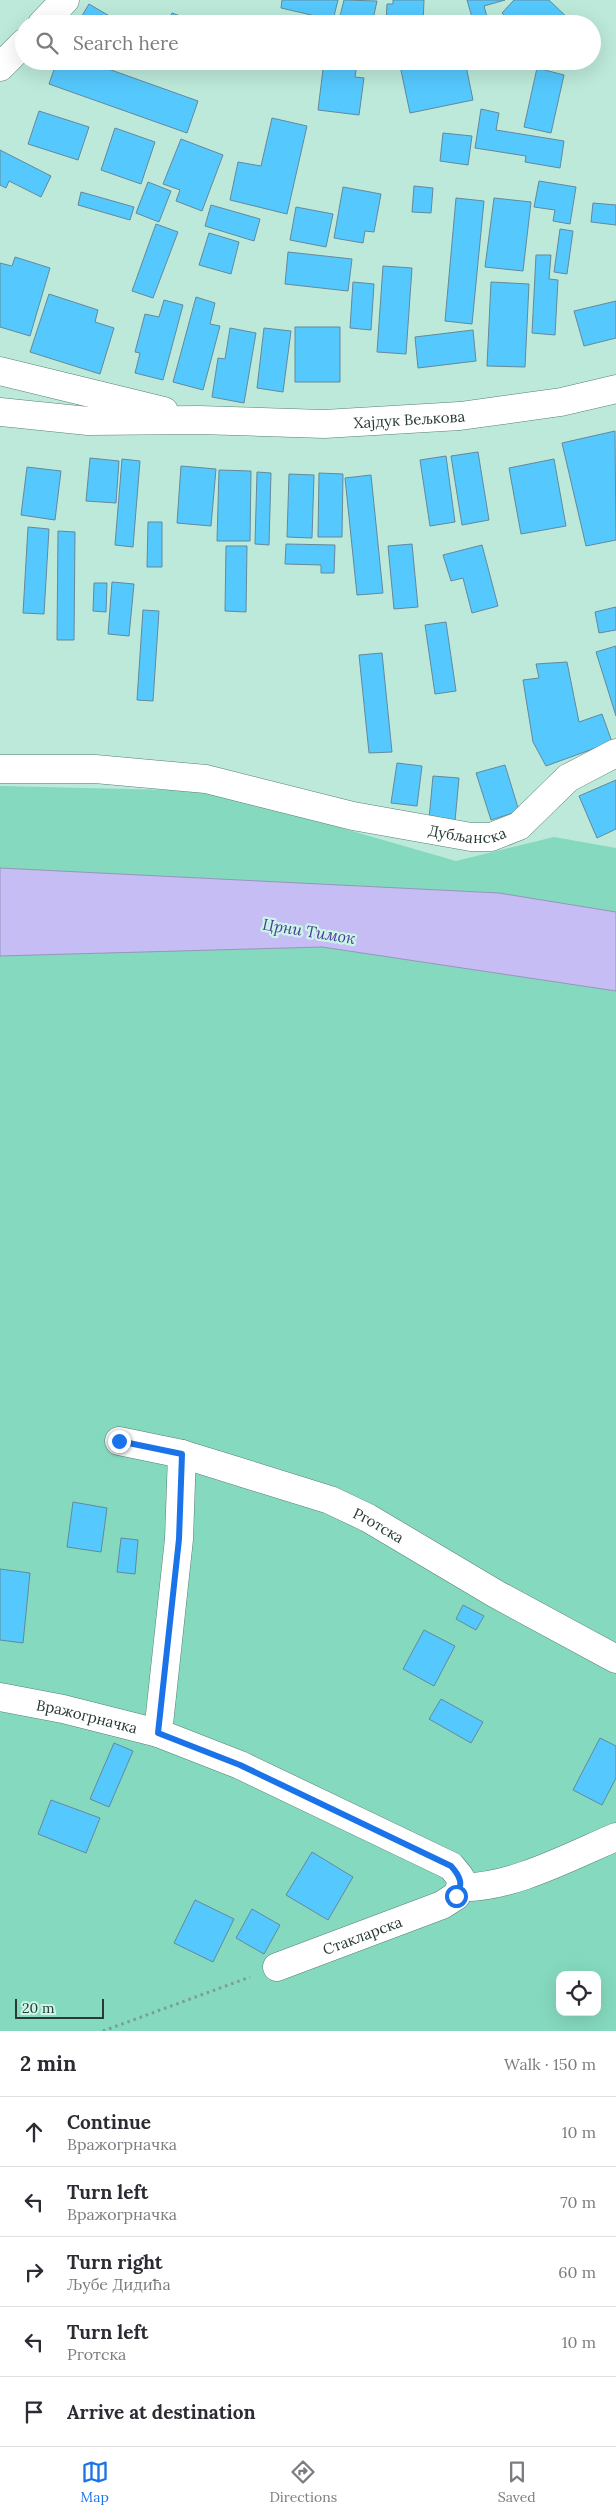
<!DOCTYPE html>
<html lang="en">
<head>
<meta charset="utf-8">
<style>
	:root { --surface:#fff; --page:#f7f7f7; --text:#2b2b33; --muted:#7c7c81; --line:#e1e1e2; --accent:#1a73e8 }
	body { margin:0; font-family:Lora,serif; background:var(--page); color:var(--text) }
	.controls { position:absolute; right:15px; bottom:15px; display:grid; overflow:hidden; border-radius:10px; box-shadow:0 5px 20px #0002 }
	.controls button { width:45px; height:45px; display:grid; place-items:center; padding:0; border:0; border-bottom:1px solid var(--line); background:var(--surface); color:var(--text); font:25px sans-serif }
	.scale { position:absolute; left:15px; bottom:12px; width:89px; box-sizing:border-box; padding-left:5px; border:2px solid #283a34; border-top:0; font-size:14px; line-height:18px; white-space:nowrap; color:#283a34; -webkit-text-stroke:4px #c9f6e6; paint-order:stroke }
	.stop { position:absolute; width:15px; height:15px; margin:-11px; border:4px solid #1a73e8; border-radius:50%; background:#fff }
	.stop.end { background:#1a73e8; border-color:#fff; box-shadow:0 1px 5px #0008 }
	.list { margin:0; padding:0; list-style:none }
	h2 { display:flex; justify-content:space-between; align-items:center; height:65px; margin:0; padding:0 20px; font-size:21px }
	h2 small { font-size:16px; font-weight:400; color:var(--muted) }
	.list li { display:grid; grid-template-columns:32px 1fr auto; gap:15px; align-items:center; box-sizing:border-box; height:70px; padding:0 20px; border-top:1px solid var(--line) }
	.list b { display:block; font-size:19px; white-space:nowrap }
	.list p { margin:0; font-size:16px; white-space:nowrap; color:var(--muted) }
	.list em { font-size:16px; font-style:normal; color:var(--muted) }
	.icon { flex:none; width:28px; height:28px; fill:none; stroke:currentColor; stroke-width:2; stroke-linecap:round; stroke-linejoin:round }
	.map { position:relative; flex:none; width:616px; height:2031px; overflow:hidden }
	.search { position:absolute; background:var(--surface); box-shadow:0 5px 20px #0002; left:15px; right:15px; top:15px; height:55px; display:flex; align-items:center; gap:12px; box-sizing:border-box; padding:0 18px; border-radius:28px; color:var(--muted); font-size:19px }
	.sheet { height:415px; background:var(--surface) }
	nav { display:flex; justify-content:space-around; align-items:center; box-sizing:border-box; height:70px; border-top:1px solid var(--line); background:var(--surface); font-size:14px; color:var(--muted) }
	nav a { display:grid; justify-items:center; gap:2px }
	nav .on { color:var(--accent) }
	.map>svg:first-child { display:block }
	.green { fill:#85d9be; fill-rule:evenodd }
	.water { fill:#c5bdf3; stroke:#9696ba }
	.building { fill:#55c8fd; stroke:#63899d }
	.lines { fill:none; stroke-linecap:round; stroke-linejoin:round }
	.minor-casing { stroke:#568072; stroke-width:29 }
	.path { stroke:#7c9d91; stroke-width:3; stroke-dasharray:2.5 4; stroke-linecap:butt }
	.minor { stroke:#fff; stroke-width:28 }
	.route { stroke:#1a73e8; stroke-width:6 }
	.labels { text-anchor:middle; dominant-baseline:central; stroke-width:4.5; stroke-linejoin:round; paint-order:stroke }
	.street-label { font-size:15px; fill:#283a34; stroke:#c9f6e6 }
	.water-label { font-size:16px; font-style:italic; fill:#53369c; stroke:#c9f6e6 }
</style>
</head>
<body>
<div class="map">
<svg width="616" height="2031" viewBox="0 0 616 2031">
	<rect width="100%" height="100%" fill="#bce9d9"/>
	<path class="green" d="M0,786l213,5 243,70 98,-24 62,11v1183h-616zM560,1975h37v37h-37z"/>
	<path class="water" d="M0,868l499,25 117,19v79l-294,-44 -322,9z"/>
	<path class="building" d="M282,0h56l-5,20 -52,-12z
		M344,0l33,1 -5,23h-34z
		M393,0h31l-1,24h-37l1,-20h6z
		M467,0h38l-21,6 5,18h-15z
		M514,0h35l24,23 -60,1 -11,-11z
		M89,4l34,20h-46z
		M172,13l30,11h-34z
		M57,61h29l112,40 -11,32 -138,-49z
		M110,61h17l-4,8z
		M324,61l33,3 -2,13 9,1 -5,37 -41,-5z
		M399,61h66l8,39 -63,13z
		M537,68l27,7 -13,58 -27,-6z
		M481,109l18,4 -3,17 68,11 -4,27 -35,-6 1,-6 -51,-8z
		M39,111l50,16 -11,33 -50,-16z
		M272,118l35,8 -20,88 -57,-14 8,-38 23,4z
		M115,128l40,14 -14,42 -40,-14z
		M443,133l29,3 -4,29 -28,-4z
		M181,139l42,16 -21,56 -26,-10 4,-11 -17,-6z
		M0,150l51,26 -10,21 -32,-16 -3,7 -6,-3z
		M539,181l37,6 -6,37 -17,-3 2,-11 -21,-3z
		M148,182l23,9 -12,31 -23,-9z
		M414,186l19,2 -2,25 -19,-1z
		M343,187l38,7 -7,38 -9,-1 -2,12 -29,-5z
		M81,192l53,15 -4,13 -52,-15z
		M456,198l28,3 -12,123 -27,-3z
		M494,198l37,4 -8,69 -38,-4z
		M593,203l23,2v20l-25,-3z
		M211,205l49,14 -6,22 -49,-15z
		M296,207l37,7 -7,33 -36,-7z
		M156,224l22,8 -25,66 -21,-7z
		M560,229l13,2 -6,43 -13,-2z
		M209,233l30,9 -8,32 -32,-9z
		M288,252l64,7 -4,32 -63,-7z
		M536,255h15l-2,24 9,1 -3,55 -23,-2z
		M15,257l35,11 -20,68 -30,-9v-64l12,3z
		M383,266l29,2 -6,86 -29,-2z
		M353,282l21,2 -3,46 -21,-2z
		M491,282l38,2 -4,83 -38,-1z
		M49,294l49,16 -3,12 19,6 -14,46 -70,-22z
		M196,297l19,6 -5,21 10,2 -17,64 -30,-8z
		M164,300l19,5 -20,75 -28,-7 5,-20 -5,-1 10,-38 14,3z
		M616,301v37l-32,8 -10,-35z
		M295,327h45v55h-45z
		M230,328l26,5 -12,70 -32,-6 6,-39 7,1z
		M264,328l27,3 -8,61 -26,-4z
		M473,330l3,31 -58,7 -3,-31z
		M615,431l1,109 -30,6 -24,-103z
		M478,452l11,68 -27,5 -11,-69z
		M446,456l9,66 -25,4 -10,-66z
		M90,458l29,3 -3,42 -30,-2z
		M122,459l18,2 -7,86 -18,-2z
		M554,459l12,67 -45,8 -12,-66z
		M181,466l35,3 -5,57 -34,-3z
		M27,467l34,4 -6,49 -34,-5z
		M219,470l32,1 -1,70h-33z
		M257,472l14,1 -2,72 -14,-1z
		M319,473l24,1 -1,63h-24z
		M289,474l25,1 -2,63 -25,-1z
		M371,475l12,118 -26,2 -12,-117z
		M148,522h14v45h-15z
		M28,527l21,2 -5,85 -21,-1z
		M58,531l17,1 -1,108h-17z
		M286,544l49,1 -1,28h-13v-8l-36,-1z
		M412,544l6,63 -24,2 -6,-63z
		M482,545l16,61 -26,7 -9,-35 -12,3 -8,-26z
		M226,546h21l-1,66 -21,-1z
		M112,582l22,2 -5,52 -21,-2z
		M94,583h13l-1,29 -13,-1z
		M616,607v23l-17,3 -4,-21z
		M143,610l16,1 -6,90 -16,-1z
		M446,622l10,69 -21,3 -10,-69z
		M616,646v70l-20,-64z
		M382,653l10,99 -23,1 -10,-98z
		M567,662l12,60 23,-8 10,28 -66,24 -13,-24 -10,-62 16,-2 -3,-14z
		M397,763l25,3 -5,40 -26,-3z
		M505,765l14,46 -28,9 -15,-47z
		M433,776l26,2 -4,43 -26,-2z
		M616,780v49l-19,9 -18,-42z
		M73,1502l34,6 -6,44 -34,-5z
		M121,1538l17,2 -3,34 -18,-2z
		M0,1569l30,4 -7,70 -23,-3z
		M463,1605l21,11 -8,14 -20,-11z
		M424,1630l31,16 -21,40 -31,-17z
		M441,1699l42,23 -12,21 -42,-24z
		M600,1738l16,8v32l-14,27 -29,-15z
		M114,1743l19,8 -24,56 -19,-8z
		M51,1800l49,18 -14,35 -48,-19z
		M312,1852l41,25 -25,43 -42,-25z
		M195,1900l39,19 -21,43 -39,-19z
		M252,1909l28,16 -16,29 -28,-16z"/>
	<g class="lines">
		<g class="minor-casing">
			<g id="minor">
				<path d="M42,24l23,-24"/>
				<path d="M0,67l24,-24"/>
				<path d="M0,371l164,40"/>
				<path id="s1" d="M0,412l88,9 111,-1 125,4 136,-8 101,-14 55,-13"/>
				<path id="s2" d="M0,769h95l111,10 147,37 118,21h20l28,-11 49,-48 48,-25"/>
				<path id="s3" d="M119,1441l63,13 148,46 38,18 128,76 120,65"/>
				<path id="s4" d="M0,1697l63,12 95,24 82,32 211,101 9,11 1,10"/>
				<path d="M158,1733l21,-194 3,-85"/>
				<path d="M461,1887c49,2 110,-31 155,-50"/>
				<path id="s5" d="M277,1967l165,-62 14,-9 5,-9"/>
			</g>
		</g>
		<path class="path" d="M103,2031l147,-54"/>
		<use href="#minor" class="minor"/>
	</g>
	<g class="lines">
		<path class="route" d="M119,1441l63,13 -3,85 -21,194 82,32 211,101c9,10 13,18 5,30"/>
	</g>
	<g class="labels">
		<g class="street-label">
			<text stroke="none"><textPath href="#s1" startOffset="410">Хајдук Вељкова</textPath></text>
			<text stroke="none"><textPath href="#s2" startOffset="474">Дубљанска</textPath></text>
			<text stroke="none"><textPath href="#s3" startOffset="274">Рготска</textPath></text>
			<text stroke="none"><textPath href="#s4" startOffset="89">Вражогрначка</textPath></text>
			<text stroke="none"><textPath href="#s5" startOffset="91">Стакларска</textPath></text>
		</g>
		<g class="water-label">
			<text transform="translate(309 931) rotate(9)">Црни Тимок</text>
		</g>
	</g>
</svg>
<div class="controls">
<button><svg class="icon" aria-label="locate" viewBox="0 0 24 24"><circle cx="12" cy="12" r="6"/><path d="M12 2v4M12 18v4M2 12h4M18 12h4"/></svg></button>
</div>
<div class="scale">20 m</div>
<div class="stop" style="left:456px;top:1896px"></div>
<div class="stop end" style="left:119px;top:1441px"></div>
<div class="search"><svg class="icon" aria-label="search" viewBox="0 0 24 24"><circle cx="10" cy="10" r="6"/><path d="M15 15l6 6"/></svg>Search here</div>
</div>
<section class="sheet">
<h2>2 min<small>Walk · 150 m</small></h2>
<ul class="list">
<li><svg class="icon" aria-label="ahead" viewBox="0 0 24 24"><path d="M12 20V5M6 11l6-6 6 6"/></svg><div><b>Continue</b><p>Вражогрначка</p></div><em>10 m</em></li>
<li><svg class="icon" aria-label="left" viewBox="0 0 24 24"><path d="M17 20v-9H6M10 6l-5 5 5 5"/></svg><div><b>Turn left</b><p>Вражогрначка</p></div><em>70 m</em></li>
<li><svg class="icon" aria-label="right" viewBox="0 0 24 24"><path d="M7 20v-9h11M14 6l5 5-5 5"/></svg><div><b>Turn right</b><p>Љубе Дидића</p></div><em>60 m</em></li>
<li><svg class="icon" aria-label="left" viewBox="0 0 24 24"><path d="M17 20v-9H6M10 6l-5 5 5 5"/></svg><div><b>Turn left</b><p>Рготска</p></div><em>10 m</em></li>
<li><svg class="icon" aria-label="arrive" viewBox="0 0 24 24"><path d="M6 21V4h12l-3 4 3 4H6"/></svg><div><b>Arrive at destination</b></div></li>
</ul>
</section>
<nav>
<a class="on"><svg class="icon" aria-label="map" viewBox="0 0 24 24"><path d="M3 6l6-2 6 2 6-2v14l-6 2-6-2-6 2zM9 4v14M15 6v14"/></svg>Map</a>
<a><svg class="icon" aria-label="directions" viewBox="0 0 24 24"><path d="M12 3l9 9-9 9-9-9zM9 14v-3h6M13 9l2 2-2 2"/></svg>Directions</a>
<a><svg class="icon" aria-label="saved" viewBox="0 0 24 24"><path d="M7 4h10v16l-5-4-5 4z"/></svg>Saved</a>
</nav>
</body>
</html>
